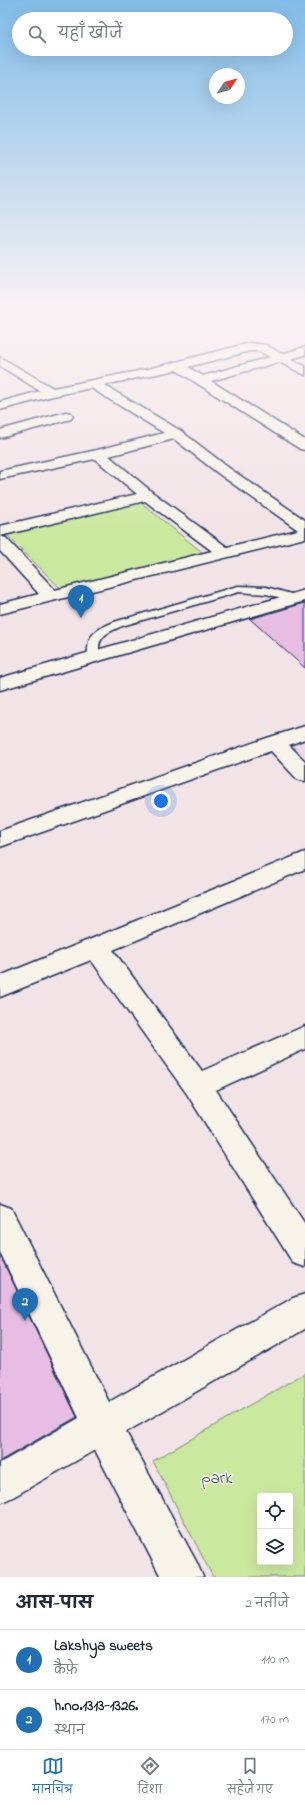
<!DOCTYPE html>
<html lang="hi">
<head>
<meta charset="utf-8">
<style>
	:root { --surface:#fff; --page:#f6f6f7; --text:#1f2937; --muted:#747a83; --line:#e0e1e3; --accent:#1f6fb2 }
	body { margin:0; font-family:"Indie Flower","Playpen Sans Deva",sans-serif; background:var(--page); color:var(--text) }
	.controls { position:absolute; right:12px; bottom:12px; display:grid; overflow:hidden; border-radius:4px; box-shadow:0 4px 16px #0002 }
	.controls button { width:36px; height:36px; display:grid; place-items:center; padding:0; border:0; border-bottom:1px solid var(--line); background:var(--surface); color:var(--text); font:20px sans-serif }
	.compass { position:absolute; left:209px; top:68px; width:36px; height:36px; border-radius:50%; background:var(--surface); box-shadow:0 4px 16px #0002; rotate:54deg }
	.you { position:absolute; left:161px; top:801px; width:14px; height:14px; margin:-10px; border:3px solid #fff; border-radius:50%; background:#1a73e8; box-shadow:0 0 0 6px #1a73e833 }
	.badge { display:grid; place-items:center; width:26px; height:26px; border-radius:50%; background:var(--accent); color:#fff; font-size:13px; font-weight:700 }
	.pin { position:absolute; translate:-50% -33px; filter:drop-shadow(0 1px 2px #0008) }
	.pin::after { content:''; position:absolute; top:21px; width:14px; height:12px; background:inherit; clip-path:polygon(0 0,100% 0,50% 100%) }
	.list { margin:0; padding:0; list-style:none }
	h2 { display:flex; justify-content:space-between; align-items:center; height:52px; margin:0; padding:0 16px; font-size:17px }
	h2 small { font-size:13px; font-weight:400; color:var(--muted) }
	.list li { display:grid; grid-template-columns:26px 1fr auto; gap:12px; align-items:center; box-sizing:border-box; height:60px; padding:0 16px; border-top:1px solid var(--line) }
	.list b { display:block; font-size:15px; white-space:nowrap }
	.list p { margin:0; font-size:13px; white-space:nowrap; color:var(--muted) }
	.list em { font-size:13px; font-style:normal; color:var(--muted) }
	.icon { flex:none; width:22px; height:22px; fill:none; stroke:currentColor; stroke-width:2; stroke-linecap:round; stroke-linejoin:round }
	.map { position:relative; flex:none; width:305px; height:1577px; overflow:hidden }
	.search { position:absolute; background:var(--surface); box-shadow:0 4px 16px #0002; left:12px; right:12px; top:12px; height:44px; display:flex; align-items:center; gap:10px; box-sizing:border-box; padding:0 14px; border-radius:22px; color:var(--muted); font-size:15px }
	.sheet { height:172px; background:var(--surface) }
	nav { display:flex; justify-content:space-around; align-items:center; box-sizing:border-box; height:56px; border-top:1px solid var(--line); background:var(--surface); font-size:11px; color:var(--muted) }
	nav a { display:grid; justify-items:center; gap:2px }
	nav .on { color:var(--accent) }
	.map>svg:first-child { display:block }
	.built { fill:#efd8e5 }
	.green { fill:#cbe89f; stroke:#738c7e; fill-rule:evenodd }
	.building { fill:#e8bde3; stroke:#1b2f5e }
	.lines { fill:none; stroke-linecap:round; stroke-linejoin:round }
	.service-casing { stroke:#1b2f5e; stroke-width:3 }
	.minor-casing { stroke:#1b2f5e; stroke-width:3 }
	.service { fill:#f7f3e8; fill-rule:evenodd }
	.minor { fill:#f7f3e8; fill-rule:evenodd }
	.labels { text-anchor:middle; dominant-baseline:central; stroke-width:3; stroke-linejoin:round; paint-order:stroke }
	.near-park-label { font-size:17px; fill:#3e546b; stroke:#f7f3e8 }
</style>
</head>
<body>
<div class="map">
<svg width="305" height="1577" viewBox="0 0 305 1577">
	<rect width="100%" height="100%" fill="#f2e3e6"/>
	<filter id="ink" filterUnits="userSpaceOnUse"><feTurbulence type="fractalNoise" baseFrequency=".025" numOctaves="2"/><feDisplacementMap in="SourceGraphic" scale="8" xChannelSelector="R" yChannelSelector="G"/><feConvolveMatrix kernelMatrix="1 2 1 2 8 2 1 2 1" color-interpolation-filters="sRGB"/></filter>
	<g filter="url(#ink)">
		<path class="built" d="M305,736v31l-24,-24z"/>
		<path class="green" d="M139,501l69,56 -141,38 -61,-61z
			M305,1373v204h-92l-60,-116zM260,1496h30v66h-30z"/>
		<path class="building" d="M305,603v65l-55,-49z
			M0,1255l77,162 -77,44z"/>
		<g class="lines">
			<g class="service-casing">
				<path id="service" d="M238,586l28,1 32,9 1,2 -5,3 -28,-7 -27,-2 -117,34c-10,5 -22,8 -23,21 0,4 0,8 -2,12h-8c-2,-4 -1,-8 -1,-12 1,-15 14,-20 26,-25z"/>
			</g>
			<g class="minor-casing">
				<path id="minor" d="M250,343l16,2 16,9 23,-7v8l-14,4 14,7v9l-26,-13 -68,19 94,59v10l-5,-1 -124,-79 -72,15 77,46 48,37 76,52v18l-305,76v-10l39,-10 -39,-43v-15l6,2 49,52 157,-39 -67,-50 -145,35v-10l137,-32 -42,-35 -95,20v-8l97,-21 67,-17 -73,-45 -38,8 -53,14v-8l40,-11 -40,-25v-9l53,31 95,-19zM250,351h9l11,6 -67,19 -15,-9zM174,439l45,35 79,56 -71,17 -75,-55 -43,-36z
					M66,412l5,1 2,3 -2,3 -71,19v-8z
					M305,590v11l-305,89v-12z
					M305,726v13l-16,6 16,16v20l-8,-2 -26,-28 -271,96v-16l267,-93z
					M305,852v17l-192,81 89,121 103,-45v23l-89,41 89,134v43l-12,-4 -106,-169 -96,-134 -91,37v-21z
					M0,1204l11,4 98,194 184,-104 12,-4v35l-179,103 71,131 6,14h-42l-66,-127 -82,47 -13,6v-40l79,-45 -79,-166z"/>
			</g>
			<use href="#service" class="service"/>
			<use href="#minor" class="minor"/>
		</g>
	</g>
	<linearGradient id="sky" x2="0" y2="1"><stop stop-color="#81bce8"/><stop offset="0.58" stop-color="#f9f2f4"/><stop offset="1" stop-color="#f9f2f4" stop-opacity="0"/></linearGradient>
	<rect width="305" height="530" fill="url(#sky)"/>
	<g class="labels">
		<g class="near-park-label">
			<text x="217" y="1478">park</text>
		</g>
	</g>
</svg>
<div class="controls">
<button><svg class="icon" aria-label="locate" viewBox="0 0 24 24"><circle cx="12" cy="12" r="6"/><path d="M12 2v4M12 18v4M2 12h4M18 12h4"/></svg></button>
<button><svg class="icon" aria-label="layers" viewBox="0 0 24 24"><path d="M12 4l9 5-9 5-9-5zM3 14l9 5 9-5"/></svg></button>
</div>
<svg class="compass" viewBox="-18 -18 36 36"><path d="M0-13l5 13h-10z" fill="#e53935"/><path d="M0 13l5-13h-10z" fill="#747a83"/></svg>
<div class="you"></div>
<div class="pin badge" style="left:81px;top:618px">1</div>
<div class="pin badge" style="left:25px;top:1321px">2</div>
<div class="search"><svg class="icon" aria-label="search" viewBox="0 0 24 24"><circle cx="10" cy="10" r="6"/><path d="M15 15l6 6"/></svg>यहाँ खोजें</div>
</div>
<section class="sheet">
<h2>आस-पास<small>2 नतीजे</small></h2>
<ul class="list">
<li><span class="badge">1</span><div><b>Lakshya sweets</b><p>कैफ़े</p></div><em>110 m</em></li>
<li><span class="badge">2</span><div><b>h.no.1313-1326.</b><p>स्थान</p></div><em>170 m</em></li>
</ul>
</section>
<nav>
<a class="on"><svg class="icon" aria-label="map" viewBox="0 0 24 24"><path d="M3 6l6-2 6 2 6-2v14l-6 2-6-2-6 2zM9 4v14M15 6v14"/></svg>मानचित्र</a>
<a><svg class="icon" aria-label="directions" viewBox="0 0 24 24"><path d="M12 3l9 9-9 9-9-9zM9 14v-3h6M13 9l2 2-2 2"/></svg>दिशा</a>
<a><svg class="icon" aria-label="saved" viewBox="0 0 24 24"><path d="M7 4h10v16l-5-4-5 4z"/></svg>सहेजे गए</a>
</nav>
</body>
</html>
